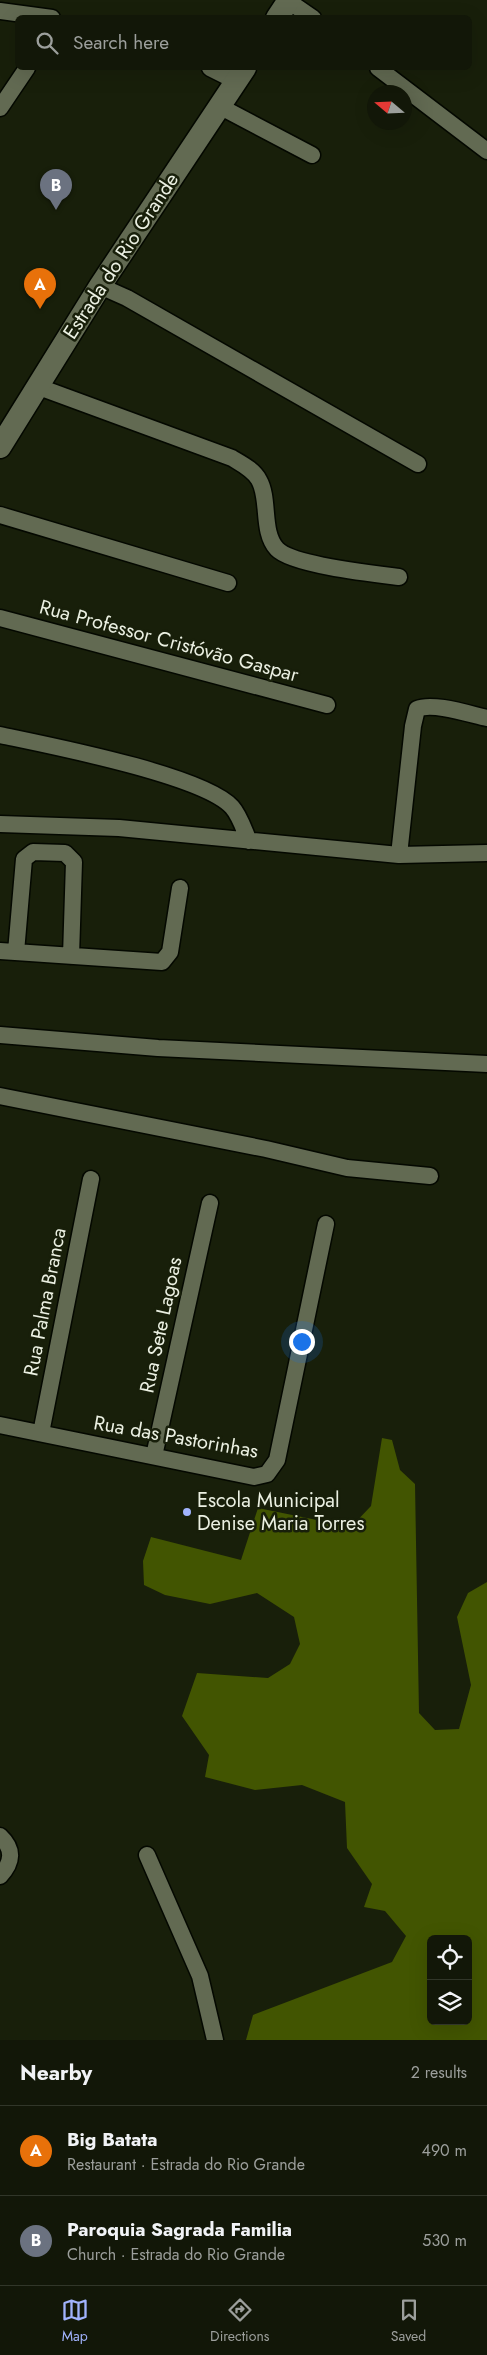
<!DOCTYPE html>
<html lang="en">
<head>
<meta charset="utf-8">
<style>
	:root { --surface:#121708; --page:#1f2416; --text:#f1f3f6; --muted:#9c9f9c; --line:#313629; --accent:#a1b3fd }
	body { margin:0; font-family:Jost,sans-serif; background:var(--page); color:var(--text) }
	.controls { position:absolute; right:15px; bottom:15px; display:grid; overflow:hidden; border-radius:8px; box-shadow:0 5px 20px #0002 }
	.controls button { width:45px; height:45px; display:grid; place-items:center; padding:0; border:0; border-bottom:1px solid var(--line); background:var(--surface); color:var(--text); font:25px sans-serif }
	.compass { position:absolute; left:367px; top:85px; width:45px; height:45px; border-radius:50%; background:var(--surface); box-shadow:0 5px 20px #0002; rotate:289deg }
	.you { position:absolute; left:301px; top:1341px; width:18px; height:18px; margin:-12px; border:4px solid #fff; border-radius:50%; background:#1a73e8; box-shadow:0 0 0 8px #1a73e833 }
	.badge { display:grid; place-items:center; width:32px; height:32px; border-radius:50%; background:var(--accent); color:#fff; font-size:16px; font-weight:700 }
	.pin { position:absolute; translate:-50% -41px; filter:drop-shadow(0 1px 2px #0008) }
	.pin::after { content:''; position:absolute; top:26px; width:18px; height:15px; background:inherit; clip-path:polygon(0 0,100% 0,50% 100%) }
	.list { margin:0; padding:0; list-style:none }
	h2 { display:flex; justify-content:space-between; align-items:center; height:65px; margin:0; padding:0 20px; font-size:21px }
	h2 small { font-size:16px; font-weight:400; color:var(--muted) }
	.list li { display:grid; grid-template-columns:32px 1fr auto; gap:15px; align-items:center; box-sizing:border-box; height:90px; padding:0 20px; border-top:1px solid var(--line) }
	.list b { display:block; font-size:19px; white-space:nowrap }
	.list p { margin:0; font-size:16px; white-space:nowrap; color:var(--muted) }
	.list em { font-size:16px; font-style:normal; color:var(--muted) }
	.icon { flex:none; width:28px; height:28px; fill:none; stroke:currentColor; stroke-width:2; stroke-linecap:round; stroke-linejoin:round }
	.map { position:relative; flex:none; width:487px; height:2040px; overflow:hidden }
	.search { position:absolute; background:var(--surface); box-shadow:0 5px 20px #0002; left:15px; right:15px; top:15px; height:55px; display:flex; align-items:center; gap:12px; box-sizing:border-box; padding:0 18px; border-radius:8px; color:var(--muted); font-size:19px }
	.sheet { height:245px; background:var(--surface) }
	nav { display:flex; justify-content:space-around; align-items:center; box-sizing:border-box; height:70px; border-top:1px solid var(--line); background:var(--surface); font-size:14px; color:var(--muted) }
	nav a { display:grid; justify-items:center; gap:2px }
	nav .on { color:var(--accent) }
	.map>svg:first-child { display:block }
	.forest { fill:#425501; fill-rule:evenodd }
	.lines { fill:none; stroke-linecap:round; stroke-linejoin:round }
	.street-casing { stroke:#040800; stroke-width:19 }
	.secondary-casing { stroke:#040800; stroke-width:25 }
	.street { stroke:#626a52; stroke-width:16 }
	.secondary { stroke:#626a52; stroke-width:22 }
	.poi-dot { fill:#a1b3fd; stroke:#181f0a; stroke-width:2 }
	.labels { text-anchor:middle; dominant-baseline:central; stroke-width:5; stroke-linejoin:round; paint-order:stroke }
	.street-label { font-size:20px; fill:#ebf0e2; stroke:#181f0a }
	.poi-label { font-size:20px; fill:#ebf0e2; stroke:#181f0a; text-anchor:start }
</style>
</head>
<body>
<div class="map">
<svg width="487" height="2040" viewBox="0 0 487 2040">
	<rect width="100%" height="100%" fill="#181f0a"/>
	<path class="forest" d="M382,1438l10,2 8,30 15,14 4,229 16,17 24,-1 12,-44 -14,-68 11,-24 19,-11v458h-241l7,-25 139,-53 14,-26 -21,-25 -21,-4 8,-23 -25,-36 -2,-46 -43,-17 -47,5 -50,-13 4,-22 -27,-39 15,-43 71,5 22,-14 10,-20 -6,-27 -37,-24 -47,11 -45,-9 -21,-10 -1,-24 8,-24 90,23 17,-52 93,19 20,-21zM431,1939h37v82h-37z"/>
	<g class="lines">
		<g class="street-casing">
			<path id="street" d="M288,1l25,17
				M0,11l52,7
				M210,68l26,13
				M378,68l109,83
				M219,106l93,49
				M0,108l27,-40
				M100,286l27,12 291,166
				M39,387l193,71c10,6 22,12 27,22 11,19 2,52 18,69 15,16 98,25 122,28
				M0,515l228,68
				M0,618l327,87
				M0,735c47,10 203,40 232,72 8,9 12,23 17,34
				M0,824l119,4 280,27 88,-2
				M399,855l14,-129 4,-17c16,-7 52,5 70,9
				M0,951l162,11 8,-10 10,-64
				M16,952l8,-93 9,-7 32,1 9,9 -3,94
				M0,1035l158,13 329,16
				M0,1096l266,53 81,19 83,8
				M0,1425l254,52 13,-3 10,-14 49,-236
				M41,1433l50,-254
				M154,1456l56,-253
				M0,1836c14,13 13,26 0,40
				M147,1855l53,121 15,64"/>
		</g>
		<g class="secondary-casing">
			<path id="secondary" d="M277,18l12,-18
				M0,447l100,-161 145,-218"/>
		</g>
		<use href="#street" class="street"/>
		<use href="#secondary" class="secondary"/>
	</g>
	<circle class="poi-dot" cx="187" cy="1512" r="5"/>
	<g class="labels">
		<g class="street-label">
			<text transform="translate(121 256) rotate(-57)">Estrada do Rio Grande</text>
			<text transform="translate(169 641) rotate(15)">Rua Professor Cristóvão Gaspar</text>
			<text transform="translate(45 1302) rotate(-79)">Rua Palma Branca</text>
			<text transform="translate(161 1325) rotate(-78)">Rua Sete Lagoas</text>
			<text transform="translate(176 1437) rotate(10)">Rua das Pastorinhas</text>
		</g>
		<g class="poi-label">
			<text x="197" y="1500">Escola Municipal<tspan x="197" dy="23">Denise Maria Torres</tspan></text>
		</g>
	</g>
</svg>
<div class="controls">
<button><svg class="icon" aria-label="locate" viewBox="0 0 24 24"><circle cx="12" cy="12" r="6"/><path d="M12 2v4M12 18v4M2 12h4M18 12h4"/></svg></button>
<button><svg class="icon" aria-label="layers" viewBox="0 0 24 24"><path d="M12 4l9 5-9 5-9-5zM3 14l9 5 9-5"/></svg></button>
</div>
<svg class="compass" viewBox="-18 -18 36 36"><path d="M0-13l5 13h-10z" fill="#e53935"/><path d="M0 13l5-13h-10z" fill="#9c9f9c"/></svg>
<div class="you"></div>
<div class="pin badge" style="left:40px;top:309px;background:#e8710a">A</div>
<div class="pin badge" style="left:56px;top:210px;background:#6b7280">B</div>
<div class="search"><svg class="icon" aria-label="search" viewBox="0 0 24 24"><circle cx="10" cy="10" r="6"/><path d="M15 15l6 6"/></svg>Search here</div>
</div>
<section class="sheet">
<h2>Nearby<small>2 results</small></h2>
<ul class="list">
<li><span class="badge" style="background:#e8710a">A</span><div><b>Big Batata</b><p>Restaurant · Estrada do Rio Grande</p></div><em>490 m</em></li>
<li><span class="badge" style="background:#6b7280">B</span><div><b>Paroquia Sagrada Familia</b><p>Church · Estrada do Rio Grande</p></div><em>530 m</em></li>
</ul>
</section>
<nav>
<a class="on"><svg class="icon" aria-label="map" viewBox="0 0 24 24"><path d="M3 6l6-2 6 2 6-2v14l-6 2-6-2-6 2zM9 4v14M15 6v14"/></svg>Map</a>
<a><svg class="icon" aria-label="directions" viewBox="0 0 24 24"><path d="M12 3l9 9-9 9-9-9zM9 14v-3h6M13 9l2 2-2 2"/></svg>Directions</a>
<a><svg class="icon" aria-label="saved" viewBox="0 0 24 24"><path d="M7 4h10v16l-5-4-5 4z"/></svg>Saved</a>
</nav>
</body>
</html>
